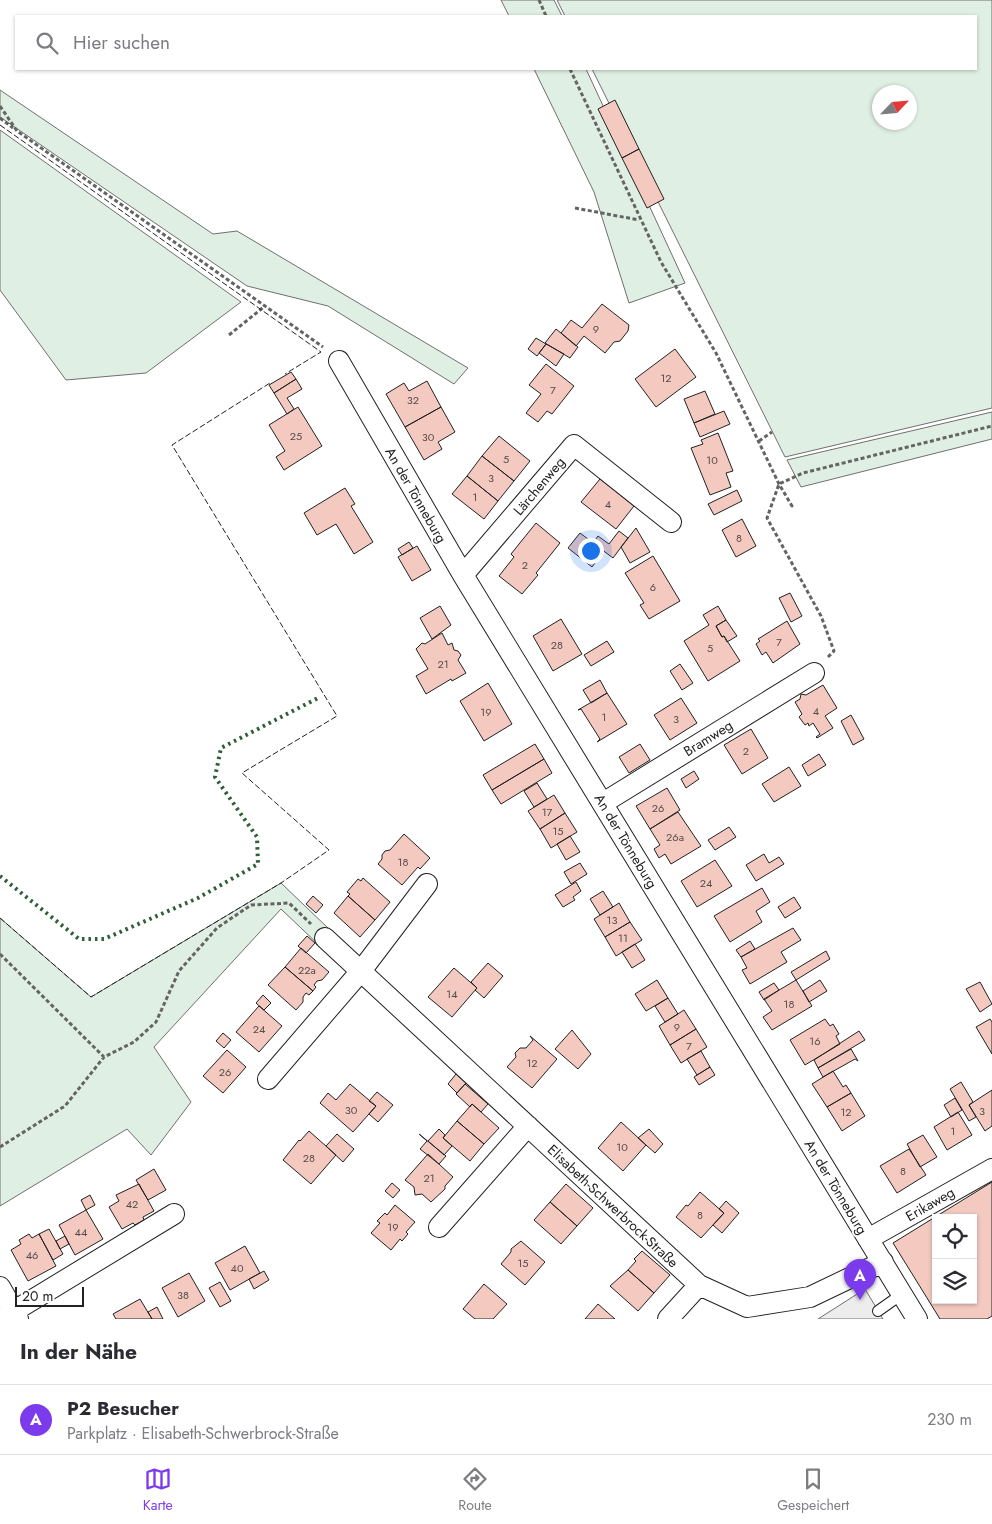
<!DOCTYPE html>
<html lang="de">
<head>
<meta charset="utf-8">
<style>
	:root { --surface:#fff; --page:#f2f2f3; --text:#2b2b33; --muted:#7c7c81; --line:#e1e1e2; --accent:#7c3aed }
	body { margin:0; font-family:Jost,sans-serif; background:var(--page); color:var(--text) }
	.controls { position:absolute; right:15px; bottom:15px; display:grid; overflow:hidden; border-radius:0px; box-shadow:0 1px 4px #0004 }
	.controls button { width:45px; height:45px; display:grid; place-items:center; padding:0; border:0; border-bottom:1px solid var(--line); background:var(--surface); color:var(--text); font:25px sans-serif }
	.compass { position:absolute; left:872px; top:85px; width:45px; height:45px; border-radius:50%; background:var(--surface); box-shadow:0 1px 4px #0004; rotate:64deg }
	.scale { position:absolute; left:15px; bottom:12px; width:69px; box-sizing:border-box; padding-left:5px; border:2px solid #222; border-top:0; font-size:14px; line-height:18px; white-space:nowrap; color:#222; -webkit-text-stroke:4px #fff; paint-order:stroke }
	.you { position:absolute; left:590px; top:550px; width:18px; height:18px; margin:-12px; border:4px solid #fff; border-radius:50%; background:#1a73e8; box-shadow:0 0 0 8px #1a73e833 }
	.badge { display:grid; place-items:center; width:32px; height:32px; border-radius:50%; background:var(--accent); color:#fff; font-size:16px; font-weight:700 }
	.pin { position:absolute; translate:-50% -41px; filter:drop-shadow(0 1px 2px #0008) }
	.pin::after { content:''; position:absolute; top:26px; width:18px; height:15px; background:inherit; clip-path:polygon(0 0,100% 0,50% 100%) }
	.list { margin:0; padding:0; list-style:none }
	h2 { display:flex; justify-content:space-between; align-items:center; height:65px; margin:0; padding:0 20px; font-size:21px }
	h2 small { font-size:16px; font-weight:400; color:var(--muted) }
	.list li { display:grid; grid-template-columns:32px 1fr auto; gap:15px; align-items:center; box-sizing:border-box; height:70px; padding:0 20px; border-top:1px solid var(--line) }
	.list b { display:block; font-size:19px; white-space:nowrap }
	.list p { margin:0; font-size:16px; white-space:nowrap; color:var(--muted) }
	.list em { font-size:16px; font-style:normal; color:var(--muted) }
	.icon { flex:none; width:28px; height:28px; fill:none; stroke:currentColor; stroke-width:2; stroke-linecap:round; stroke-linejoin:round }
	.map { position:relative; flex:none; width:992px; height:1319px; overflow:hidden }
	.search { position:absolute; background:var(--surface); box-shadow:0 1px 4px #0004; left:15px; right:15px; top:15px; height:55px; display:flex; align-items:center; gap:12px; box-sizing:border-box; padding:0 18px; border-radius:0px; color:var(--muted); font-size:19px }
	.sheet { height:135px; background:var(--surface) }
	nav { display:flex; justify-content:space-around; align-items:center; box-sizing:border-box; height:70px; border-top:1px solid var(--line); background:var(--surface); font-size:14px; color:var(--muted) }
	nav a { display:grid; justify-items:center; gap:2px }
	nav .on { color:var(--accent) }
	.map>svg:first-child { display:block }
	.green { fill:#e0efe3; stroke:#6f6f6f; fill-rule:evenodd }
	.parking { fill:#ededed; stroke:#6f6f6f }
	.building { fill:#f3c9c0; stroke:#222; fill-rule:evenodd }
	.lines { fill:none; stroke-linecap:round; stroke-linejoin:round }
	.lane-casing { stroke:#222; stroke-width:12 }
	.street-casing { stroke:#222; stroke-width:22 }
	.path { stroke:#646464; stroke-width:3; stroke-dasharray:4 2.5; stroke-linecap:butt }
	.lane { stroke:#fff; stroke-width:10 }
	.street { stroke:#fff; stroke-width:20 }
	.hedge { stroke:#2f5e38; stroke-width:4; stroke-dasharray:2.5 4; stroke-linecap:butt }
	.fence { stroke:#222; stroke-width:1; stroke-dasharray:6 2.5; stroke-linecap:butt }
	.labels { text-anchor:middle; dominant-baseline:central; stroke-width:4; stroke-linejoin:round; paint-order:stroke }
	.number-label { font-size:11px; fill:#564c4a }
	.street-label { font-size:14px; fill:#222; stroke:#fff }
</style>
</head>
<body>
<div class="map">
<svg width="992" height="1319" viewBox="0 0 992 1319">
	<rect width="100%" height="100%" fill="#fff"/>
	<path class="green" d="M501,0h53l8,16h-53z
		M557,0h435v408l-207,49 -193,-388h384v-53h-411zM880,92h30v30h-30z
		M534,69h52l99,214 -56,20 -35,-111z
		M0,90l213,144 24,-3 231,137 -14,16 -126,-78 -81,-20 -247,-169z
		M0,130l241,172 -95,71 -80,7 -66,-90z
		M992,412v27l-191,48 -14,-27z
		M281,883l71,68 -11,15 -60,-57 -127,138 37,55 -40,53 -24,-26 -127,77v-288l91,79z"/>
	<path class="parking" d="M865,1289l18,30h-65z"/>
	<path class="building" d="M615,100l24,49 -17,9 -24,-49z
		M639,149l25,50 -17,9 -25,-50z
		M602,304l27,21 -1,6 -8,10 -6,1 -9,11 -21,-17 -8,10 -15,-13 10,-13 11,8z
		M556,329l22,18 -8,11 -25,-15z
		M536,338l10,6 -9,12 -9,-7z
		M546,344l18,10 -8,12 -17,-13z
		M675,349l21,28 -40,30 -21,-28z
		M546,364l28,22 -22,28 -5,-3 -9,11 -12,-9 15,-19 -12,-9z
		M291,372l5,7 -22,14 -5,-8z
		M296,379l6,10 -15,9 7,11 -7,5 -13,-21z
		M427,381l14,26 -36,20 -19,-33 18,-11 5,8z
		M705,391l10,23 -21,9 -10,-24z
		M298,407l24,39 -38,24 -8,-13 9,-6 -16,-26z
		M441,407l14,25 -17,10 4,7 -18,11 -19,-33z
		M724,411l6,13 -30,13 -6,-14z
		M718,433l15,38 -7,2 5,14 -21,8 -19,-47 12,-4 -2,-4z
		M499,436l31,25 -16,20 -32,-25z
		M482,456l32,25 -16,20 -31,-25z
		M467,476l31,25 -14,18 -32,-25z
		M600,479l34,27 -18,23 -35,-27z
		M345,488l10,16 -4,2 22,36 -19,12 -18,-30 -19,11 -13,-22z
		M737,490l5,11 -28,14 -6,-11z
		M742,519l14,27 -20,11 -14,-27z
		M536,523l24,20 -24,30 2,2 -16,19 -23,-18 15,-19 -3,-3z
		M636,528l14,24 -20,11 -9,-16z
		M619,531l9,7 -15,20 -20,-15 5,-7 11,8z
		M580,533l24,18 -12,16 -24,-19z
		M409,542l4,6 -11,7 -4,-6z
		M417,546l14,24 -19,11 -14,-24z
		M653,556l27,45 -31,18 -9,-14 4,-2 -19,-30z
		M790,593l12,23 -11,6 -12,-24z
		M440,606l11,19 -19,14 -12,-21z
		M718,606l8,14 -10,6 6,11 2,-1 16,25 -32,20 -24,-40 25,-16 -6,-10z
		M561,619l21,35 -29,17 -20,-35z
		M726,620l11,16 -10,6 -3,-6 -2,1 -6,-11z
		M787,621l13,23 -27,19 -7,-11 -4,3 -6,-11 4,-3 -2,-2z
		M442,633l6,12 4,-2 2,7 4,1 3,4 -3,5 8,13 -14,8 -1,-2 -25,15 -10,-18 12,-7 -12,-20 6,-6 3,1z
		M607,641l7,11 -23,14 -7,-11z
		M680,664l13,19 -11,7 -12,-19z
		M600,680l7,13 -16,10 -8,-13z
		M488,683l24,41 -28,17 -24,-40z
		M823,685l14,23 -12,8 8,12 -16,10 -1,-1 4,-3 -7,-11 -4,3 -1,-3 -3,2 -6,-8 3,-3 -7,-12 5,-3 1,-5 5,1z
		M607,693l20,31 -30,18 3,-3 -19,-30 -3,1z
		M681,698l16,25 -27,17 -16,-25z
		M851,715l13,24 -11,6 -12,-24z
		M751,729l17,29 -26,16 -18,-29z
		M535,744l9,15 -52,31 -9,-15z
		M640,744l10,16 -21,13 -10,-16z
		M819,754l7,11 -18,11 -6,-11z
		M544,759l8,14 -51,31 -9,-14z
		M789,767l12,19 -27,16 -12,-18z
		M694,771l5,8 -13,9 -5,-9z
		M537,783l10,16 -13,8 -10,-16z
		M667,788l13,22 -30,19 -14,-23z
		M554,795l11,18 -25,16 -12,-18z
		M678,812l23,34 -30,18 -6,-10 -6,4 -5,-9 6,-4 -10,-16z
		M565,813l12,19 -26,16 -11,-19z
		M729,827l7,10 -21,13 -7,-10z
		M404,834l26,24 -10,11 -2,-2 -16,18 -24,-21 4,-5v-4l3,-4 5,-1z
		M570,836l10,16 -14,8 -9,-16z
		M764,854l5,9 10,-6 5,7 -28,17 -10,-16z
		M715,860l17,26 -35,21 -16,-26z
		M580,863l7,11 -16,10 -7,-12z
		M363,878l27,24 -15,18 -27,-24 2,-2 -3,-2 11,-13 3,2z
		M576,882l5,9 -8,6 2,3 -12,7 -8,-12z
		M762,888l8,14 -14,9 6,11 -32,20 -16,-26z
		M603,891l10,16 -13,8 -10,-16z
		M313,896l10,9 -7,8 -10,-9z
		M348,896l27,24 -15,17 -26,-24z
		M794,897l7,11 -16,10 -7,-11z
		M619,903l11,19 -25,15 -11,-18z
		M630,922l12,18 -26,16 -11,-19z
		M793,928l8,12 -20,12 6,10 -37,22 -8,-14 5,-2 -6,-11z
		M307,936l8,7 -9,10 -8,-7z
		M750,941l5,8 -14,8 -5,-7z
		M635,944l10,16 -13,8 -10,-16z
		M301,948l28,24 -7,8 -5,1 -3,4 2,2 -3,4 -28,-24z
		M826,951l4,8 -34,21 -5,-8z
		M488,963l15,13 -19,22 -9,-8 2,-2 -6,-6z
		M285,967l28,24 -4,4 -3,-2 -3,4v5l-7,8 -28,-25z
		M454,968l23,20 -25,29 -24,-20z
		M657,980l11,18 -22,13 -11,-17z
		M796,980l16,26 -40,24 -9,-13 9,-6 -8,-12z
		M820,980l7,11 -18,11 -6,-11z
		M980,982l12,22 -12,8 -14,-23z
		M774,983l5,7 -15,10 -5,-8z
		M263,995l8,8 -7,7 -8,-7z
		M668,998l10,16 -13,8 -10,-16z
		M259,1006l23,20 -23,26 -23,-20z
		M684,1010l12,19 -26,16 -11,-19z
		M825,1019l5,7 3,-2 6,10 -3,2 4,8 -35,21 -15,-25z
		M990,1019l2,3v32l-16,-27z
		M696,1029l11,18 -26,16 -11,-18z
		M572,1030l19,24 -13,15 -23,-20z
		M859,1031l6,9 -47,28 -4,-8z
		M223,1033l8,7 -7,8 -8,-7z
		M530,1036l27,23 -25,29 -25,-21 9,-10 -1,-4 5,-5h6l7,-8z
		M851,1049l7,12 -3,-2 -32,18 -5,-9z
		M227,1050l19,17 -23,26 -20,-17z
		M701,1051l9,16 -13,8 -10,-16z
		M710,1067l5,8 -16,10 -5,-8z
		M833,1071l10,16 3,-2 5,8 -24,14 -15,-23z
		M456,1074l10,9 -9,10 -9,-9z
		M961,1082l12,20 -4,3 7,12 -7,4 -19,-32z
		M350,1084l26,22 -23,26 -33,-29 8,-10 8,7z
		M465,1084l23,20 -7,8 -9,-8 -2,3 -14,-13z
		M992,1090v36l-7,5 -16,-26z
		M377,1092l16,13 -15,17 -9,-8 7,-8 -7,-5z
		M851,1093l14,23 -23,15 -15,-24z
		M955,1098l7,12 -11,7 -7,-12z
		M472,1104l27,24 -15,16 -27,-23z
		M958,1112l14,23 -25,15 -13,-23z
		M457,1121l27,23 -14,17 -27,-23z
		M621,1122l25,23 -23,26 -25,-23z
		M439,1129l6,6 -2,3 9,8 -8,9 -16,-14z
		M649,1129l14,15 -8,9 -17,-15z
		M309,1131l27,24 -25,29 -28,-24 16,-20 1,1z
		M337,1134l17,15 -11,13 -17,-16z
		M419,1134l27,22 -7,8 -19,-15 7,-8z
		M923,1135l14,22 -17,10 -13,-23z
		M909,1149l17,26 -29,18 -17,-27z
		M428,1154l25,23 -8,9v3l-14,13 -9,-8 -7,1 -1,-8 -9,-7z
		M154,1169l12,21 -18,10 -12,-20z
		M992,1182v134l-5,3h-47l-47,-76zM936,1218h37v82h-37z
		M392,1183l8,7 -7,8 -8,-7z
		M139,1184l15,27 -11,6 1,3 -9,5 -2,-2 -11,6 -13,-22 10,-6 -3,-6z
		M566,1184l27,24 -16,18 -27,-24z
		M700,1192l24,21 -23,25 -25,-21 10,-12 2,1z
		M90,1195l5,10 -9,5 -5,-10z
		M726,1201l13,12 -17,20 -9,-8 11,-12 -5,-4z
		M550,1202l27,24 -16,18 -27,-24z
		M395,1205l20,17 -9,10 2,2 -6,7 -2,-2 -9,11 -20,-17 9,-10 -3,-2 8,-8 2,2z
		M86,1210l17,29 -28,16 -16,-30z
		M49,1229l14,25 -10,6 -14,-26z
		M29,1234l3,4 7,-4 17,32 -28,15 -17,-31 10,-6 -2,-4z
		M65,1236l4,8 -9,5 -4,-8z
		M521,1241l24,21 -20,23 -24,-21 10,-12v-3z
		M245,1246l15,27 -30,17 -15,-27z
		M642,1251l28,24 -16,18 -26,-23 8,-9 -2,-2z
		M628,1270l26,23 -16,18 -28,-25z
		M264,1271l5,9 -15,9 -5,-10z
		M189,1273l16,28 -27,16 -16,-29z
		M220,1282l11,19 -11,6 -11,-19z
		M484,1284l23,20 -14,15h-18l-12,-10z
		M140,1299l12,20h-36l-3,-5z
		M598,1304l17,15h-30z
		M157,1307l6,12h-11l-4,-7z"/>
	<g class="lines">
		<g class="lane-casing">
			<path id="lane" d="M878,1311l24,-17"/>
		</g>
		<g class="street-casing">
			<path id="street" d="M339,361l124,214 454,744
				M463,575l111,-130 97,77
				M603,803l211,-130
				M325,938l374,347 48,22 63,-10 73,-35
				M268,1079l93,-108 66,-87
				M439,1227l89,-101
				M868,1239l124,-70
				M0,1287l18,32
				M1,1319l173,-105
				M668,1319l31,-34"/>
		</g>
		<path class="path" d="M539,0l7,16
			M570,69l91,193 55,91 63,131 13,22 -2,-1
			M0,106l17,25 306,216
			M0,118l13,10
			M575,208l64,12
			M229,335l36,-29
			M759,441l13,-9
			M828,657l6,-6 -13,-35 -54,-98 12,-34 24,-11 189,-47
			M0,954l104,103 30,-15 22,-20 23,-51 38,-43 34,-23 38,-2 22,21
			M0,1147l65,-41 39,-49"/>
		<use href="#lane" class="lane"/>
		<use href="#street" class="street"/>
		<path class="hedge" d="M0,876l79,63h25l94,-41 60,-34 -1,-27 -42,-60 6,-29 97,-50"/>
		<path class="fence" d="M0,125l321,227 -36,22
			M0,918l91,79 190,-114 48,-33 -87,-77 95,-57 -165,-271 98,-62"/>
	</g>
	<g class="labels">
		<g class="number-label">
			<text x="596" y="329">9</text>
			<text x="666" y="378">12</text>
			<text x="553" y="390">7</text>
			<text x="413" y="400">32</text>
			<text x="296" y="436">25</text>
			<text x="428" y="437">30</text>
			<text x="506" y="459">5</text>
			<text x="712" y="460">10</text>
			<text x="491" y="478">3</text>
			<text x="475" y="497">1</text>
			<text x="608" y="504">4</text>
			<text x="739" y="538">8</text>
			<text x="525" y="565">2</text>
			<text x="653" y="587">6</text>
			<text x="779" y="642">7</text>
			<text x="557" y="645">28</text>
			<text x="710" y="648">5</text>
			<text x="443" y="664">21</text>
			<text x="816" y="711">4</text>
			<text x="486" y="712">19</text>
			<text x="604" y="717">1</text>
			<text x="676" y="719">3</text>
			<text x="746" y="751">2</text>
			<text x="658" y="808">26</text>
			<text x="547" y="812">17</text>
			<text x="558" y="831">15</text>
			<text x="675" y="837">26a</text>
			<text x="403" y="862">18</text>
			<text x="706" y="883">24</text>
			<text x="612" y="920">13</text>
			<text x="623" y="938">11</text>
			<text x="307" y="970">22a</text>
			<text x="452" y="994">14</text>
			<text x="789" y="1004">18</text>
			<text x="677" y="1027">9</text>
			<text x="259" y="1029">24</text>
			<text x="815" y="1041">16</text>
			<text x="689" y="1046">7</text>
			<text x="532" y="1063">12</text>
			<text x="225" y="1072">26</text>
			<text x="351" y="1110">30</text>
			<text x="982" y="1111">3</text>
			<text x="846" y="1112">12</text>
			<text x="953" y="1131">1</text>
			<text x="622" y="1147">10</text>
			<text x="309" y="1158">28</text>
			<text x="903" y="1171">8</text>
			<text x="429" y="1178">21</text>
			<text x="132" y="1204">42</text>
			<text x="700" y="1215">8</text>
			<text x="393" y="1227">19</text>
			<text x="81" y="1232">44</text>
			<text x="32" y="1255">46</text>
			<text x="523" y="1263">15</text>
			<text x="237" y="1268">40</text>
			<text x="183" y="1295">38</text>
		</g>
		<g class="street-label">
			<text transform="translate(539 486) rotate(-50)">Lärchenweg</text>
			<text transform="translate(416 495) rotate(60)">An der Tönneburg</text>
			<text transform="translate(708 738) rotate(-32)">Bramweg</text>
			<text transform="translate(626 841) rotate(59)">An der Tönneburg</text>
			<text transform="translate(836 1187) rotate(59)">An der Tönneburg</text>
			<text transform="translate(930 1204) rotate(-30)">Erikaweg</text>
			<text transform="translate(613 1206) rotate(43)">Elisabeth-Schwerbrock-Straße</text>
		</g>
	</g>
</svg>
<div class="controls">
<button><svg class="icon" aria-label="locate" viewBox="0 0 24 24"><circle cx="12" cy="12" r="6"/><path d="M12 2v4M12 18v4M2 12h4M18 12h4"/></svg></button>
<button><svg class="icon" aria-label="layers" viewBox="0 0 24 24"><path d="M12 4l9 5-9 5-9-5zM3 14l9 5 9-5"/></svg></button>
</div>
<svg class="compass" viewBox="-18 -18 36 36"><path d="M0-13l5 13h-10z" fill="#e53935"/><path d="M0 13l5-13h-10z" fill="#7c7c81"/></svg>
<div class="scale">20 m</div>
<div class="you"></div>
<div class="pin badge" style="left:860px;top:1300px">A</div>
<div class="search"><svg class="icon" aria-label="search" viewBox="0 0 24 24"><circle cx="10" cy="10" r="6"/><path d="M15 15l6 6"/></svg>Hier suchen</div>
</div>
<section class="sheet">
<h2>In der Nähe<small></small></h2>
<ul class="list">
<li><span class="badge">A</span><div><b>P2 Besucher</b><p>Parkplatz · Elisabeth-Schwerbrock-Straße</p></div><em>230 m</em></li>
</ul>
</section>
<nav>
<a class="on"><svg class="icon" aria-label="map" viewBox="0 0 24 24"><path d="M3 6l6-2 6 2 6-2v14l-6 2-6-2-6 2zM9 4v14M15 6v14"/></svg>Karte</a>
<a><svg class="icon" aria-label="directions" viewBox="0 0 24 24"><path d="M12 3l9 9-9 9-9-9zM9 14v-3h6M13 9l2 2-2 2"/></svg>Route</a>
<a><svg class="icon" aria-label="saved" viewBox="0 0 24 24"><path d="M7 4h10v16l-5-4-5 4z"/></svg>Gespeichert</a>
</nav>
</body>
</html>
